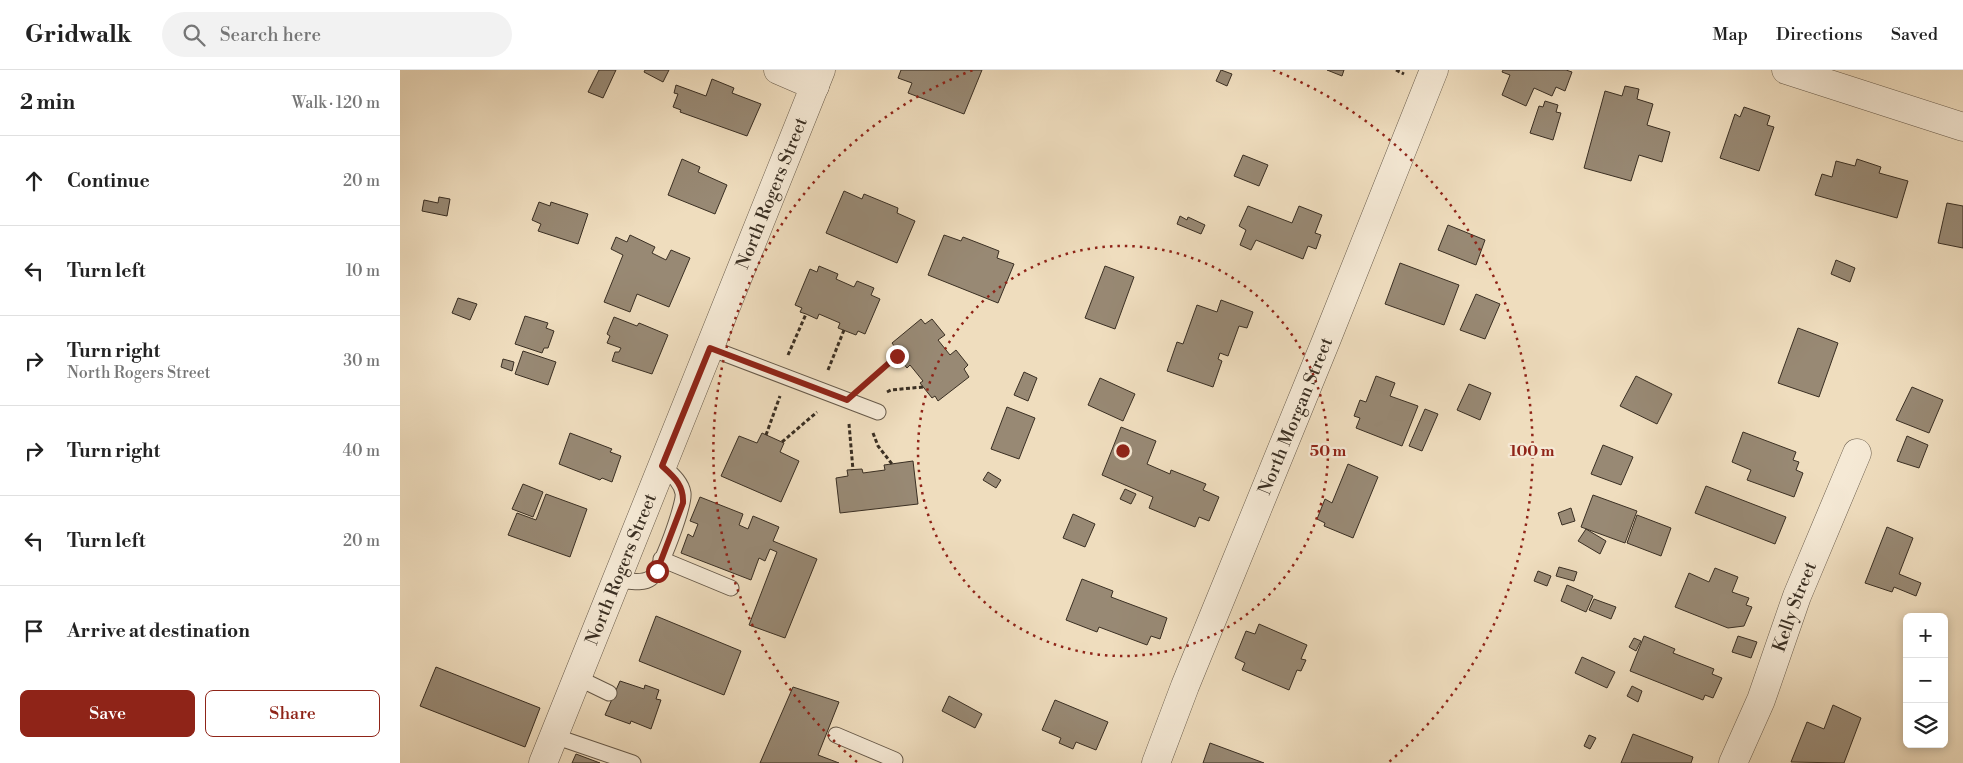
<!DOCTYPE html>
<html lang="en">
<head>
<meta charset="utf-8">
<style>
	:root { --surface:#fff; --page:#f2f2f2; --text:#222; --muted:#767676; --line:#e0e0e0; --accent:#8f2418 }
	body { margin:0; font-family:"Libre Bodoni",serif; background:var(--page); color:var(--text) }
	.controls { position:absolute; right:15px; bottom:15px; display:grid; overflow:hidden; border-radius:8px; box-shadow:0 2px 8px #0003 }
	.controls button { width:45px; height:45px; display:grid; place-items:center; padding:0; border:0; border-bottom:1px solid var(--line); background:var(--surface); color:var(--text); font:25px sans-serif }
	.stop { position:absolute; width:15px; height:15px; margin:-11px; border:4px solid #8f2418; border-radius:50%; background:#fff }
	.stop.end { background:#8f2418; border-color:#fff; box-shadow:0 1px 5px #0008 }
	.list { margin:0; padding:0; list-style:none }
	h2 { display:flex; justify-content:space-between; align-items:center; height:65px; margin:0; padding:0 20px; font-size:21px }
	h2 small { font-size:16px; font-weight:400; color:var(--muted) }
	.list li { display:grid; grid-template-columns:32px 1fr auto; gap:15px; align-items:center; box-sizing:border-box; height:90px; padding:0 20px; border-top:1px solid var(--line) }
	.list b { display:block; font-size:19px; white-space:nowrap }
	.list p { margin:0; font-size:16px; white-space:nowrap; color:var(--muted) }
	.list em { font-size:16px; font-style:normal; color:var(--muted) }
	.actions { display:flex; gap:10px; padding:15px 20px }
	.actions a { flex:1; padding:11px 0; border:1px solid var(--accent); border-radius:8px; text-align:center; font-size:18px; color:var(--accent) }
	.actions .main { background:var(--accent); color:#fff }
	.icon { flex:none; width:28px; height:28px; fill:none; stroke:currentColor; stroke-width:2; stroke-linecap:round; stroke-linejoin:round }
	.map { position:relative; flex:none; width:1563px; height:693px; overflow:hidden }
	header { display:flex; align-items:center; gap:30px; box-sizing:border-box; height:70px; padding:0 25px; background:var(--surface); border-bottom:1px solid var(--line) }
	header strong { font-size:24px }
	nav { display:flex; gap:28px; margin-inline-start:auto; font-size:18px }
	.search { width:350px; height:45px; background:var(--page); display:flex; align-items:center; gap:12px; box-sizing:border-box; padding:0 18px; border-radius:28px; color:var(--muted); font-size:19px }
	main { display:flex }
	aside { flex:1; background:var(--surface) }
	.map>svg:first-child { display:block }
	.building { fill:#988974; stroke:#3a2f23 }
	.lines { fill:none; stroke-linecap:round; stroke-linejoin:round }
	.lane-casing { stroke:#675a4a; stroke-width:17 }
	.street-casing { stroke:#675a4a; stroke-width:29 }
	.path { stroke:#3a2f23; stroke-width:3; stroke-dasharray:4 2.5; stroke-linecap:butt }
	.lane { stroke:#f5e9d5; stroke-width:15 }
	.street { stroke:#f5e9d5; stroke-width:28 }
	.route { stroke:#8f2418; stroke-width:6 }
	.ring { fill:none; stroke:#8f2418; stroke-width:2.5; stroke-dasharray:2.5 5 }
	.labels { text-anchor:middle; dominant-baseline:central; stroke-width:4.5; stroke-linejoin:round; paint-order:stroke }
	.street-label { font-size:18px; fill:#3a2f23; stroke:#f5e9d5 }
	.centre { fill:#8f2418; stroke:#f5e9d5; stroke-width:2.5 }
	.ring-label { font-size:15px; text-anchor:middle; font-weight:bold; fill:#8f2418; stroke:#f5e9d5; stroke-width:4.5; stroke-linejoin:round; paint-order:stroke }
</style>
</head>
<body>
<header>
<strong>Gridwalk</strong>
<div class="search"><svg class="icon" aria-label="search" viewBox="0 0 24 24"><circle cx="10" cy="10" r="6"/><path d="M15 15l6 6"/></svg>Search here</div>
<nav><a>Map</a><a>Directions</a><a>Saved</a></nav>
</header>
<main>
<aside>
<h2>2 min<small>Walk · 120 m</small></h2>
<ul class="list">
<li><svg class="icon" aria-label="ahead" viewBox="0 0 24 24"><path d="M12 20V5M6 11l6-6 6 6"/></svg><div><b>Continue</b></div><em>20 m</em></li>
<li><svg class="icon" aria-label="left" viewBox="0 0 24 24"><path d="M17 20v-9H6M10 6l-5 5 5 5"/></svg><div><b>Turn left</b></div><em>10 m</em></li>
<li><svg class="icon" aria-label="right" viewBox="0 0 24 24"><path d="M7 20v-9h11M14 6l5 5-5 5"/></svg><div><b>Turn right</b><p>North Rogers Street</p></div><em>30 m</em></li>
<li><svg class="icon" aria-label="right" viewBox="0 0 24 24"><path d="M7 20v-9h11M14 6l5 5-5 5"/></svg><div><b>Turn right</b></div><em>40 m</em></li>
<li><svg class="icon" aria-label="left" viewBox="0 0 24 24"><path d="M17 20v-9H6M10 6l-5 5 5 5"/></svg><div><b>Turn left</b></div><em>20 m</em></li>
<li><svg class="icon" aria-label="arrive" viewBox="0 0 24 24"><path d="M6 21V4h12l-3 4 3 4H6"/></svg><div><b>Arrive at destination</b></div></li>
</ul>
<div class="actions"><a class="main">Save</a><a>Share</a></div>
</aside>
<div class="map">
<svg width="1563" height="693" viewBox="0 0 1563 693">
	<rect width="100%" height="100%" fill="#efddbe"/>
	<filter id="stains"><feTurbulence type="fractalNoise" baseFrequency=".004" numOctaves="4"/><feColorMatrix values="0 0 0 0 .2 0 0 0 0 .09 0 0 0 0 .02 0 0 0 .5 -.17"/></filter>
	<radialGradient id="worn" r=".72"><stop offset=".6" stop-color="#630" stop-opacity="0"/><stop offset="1" stop-color="#630" stop-opacity=".3"/></radialGradient>
	<path class="building" d="M199,0h17l-13,28 -15,-6z
		M245,0h24l-6,12 -19,-10z
		M501,0h81l-18,44 -56,-21 4,-10 -14,-5z
		M821,0l11,4 -5,12 -11,-5z
		M927,0h17l-2,6z
		M1103,0h63l6,2 -7,19 -9,-4 -4,9 -18,-8 -8,18 -24,-11 8,-20 -8,-3z
		M312,9l22,9 -2,5 29,11 -14,32 -67,-24 1,-2 -8,-3 5,-13 -4,-1 2,-8 30,11z
		M1225,16l14,3 -2,10 16,5 -6,21 23,7 -8,30 -23,-7 -8,26 -47,-13 21,-77 17,5z
		M1145,31l13,4 -2,7 5,1 -8,27 -23,-7 9,-27 4,1z
		M1344,37l26,9 -3,9 7,2 -15,44 -39,-13 15,-44 5,3z
		M843,85l25,10 -9,21 -25,-10z
		M282,89l18,8 -2,5 29,13 -12,29 -47,-19z
		M1457,89l24,8 -2,6 29,8 -11,37 -82,-23 7,-21 10,3 4,-16 19,5z
		M444,121l18,8 2,-5 34,14 -1,5 18,8 -18,42 -71,-30z
		M39,127l11,2 -3,17 -25,-5 2,-11 14,3z
		M139,132l11,4 1,-4 37,12 -10,30 -40,-13 3,-7 -9,-4z
		M1547,133l16,3v42l-25,-5z
		M848,136l44,17 7,-17 23,9 -7,18 6,2 -5,14 -8,-3 -5,13 -47,-19 -5,10 -11,-5 6,-15 -7,-4z
		M780,146l7,4 1,-3 17,8 -4,9 -24,-10z
		M1048,155l37,15 -9,25 -38,-15z
		M230,165l25,12 -3,6 14,7 5,-10 19,8 -21,49 -32,-13 -7,18 -26,-10 19,-47 -12,-6 5,-12 11,5z
		M544,165l17,6 2,-4 36,14 -2,7 17,6 -16,39 -70,-28z
		M1436,190l19,8 -5,14 -19,-8z
		M1000,193l59,22 -15,40 -59,-21z
		M419,196l19,8 -2,5 18,8 3,-6 17,7 -3,7 9,4 -15,35 -7,-3 -2,4 -18,-7 2,-5 -21,-9 -2,5 -11,-5 -6,-2 2,-4 -7,-3 15,-36 7,3z
		M705,196l29,11 -19,52 -30,-11z
		M1076,224l24,10 -15,35 -25,-9z
		M58,228l19,6 -7,16 -18,-7z
		M821,230l32,12 -6,16 -8,-2 -11,30 -8,-3 -2,6 4,2 -9,26 -46,-16 10,-29 6,2 14,-39 20,7z
		M125,246l23,7 -2,5 8,3 -6,17h-4l-2,5 -27,-9z
		M214,247l23,9 2,-3 29,12 -16,39 -40,-13 3,-9h4l2,-4 -14,-5 3,-7 -3,-2z
		M521,249l4,5 7,-5 13,16 -7,5 12,15 6,-5 12,15 -4,4 5,8 -31,24 -3,-5 -3,2 -12,-15 3,-2 -13,-16 -3,3 -13,-16 3,-2 -5,-7z
		M1398,258l40,15 -19,54 -41,-14z
		M123,281l33,11 -8,23 -33,-11z
		M103,289l11,3 -2,9 -11,-4z
		M624,302l13,6 -9,23 -14,-6z
		M976,306l19,7 -5,13 28,10 -16,40 -46,-18 4,-10 -6,-2 6,-16 6,2z
		M1236,306l36,18 -15,30 -37,-18z
		M700,308l35,16 -12,27 -35,-16z
		M1069,314l22,9 -11,27 -23,-10z
		M1512,317l31,13 -14,33 -33,-13z
		M607,337l28,11 -16,41 -28,-10z
		M1025,339l13,5 -16,37 -13,-5z
		M721,357l35,14 -9,23 23,10 1,-4 35,14 -3,6 16,7 -10,24 -10,-4 -4,10 -46,-19 4,-11 -51,-22z
		M1343,362l53,20 -3,8 6,2 -3,8 7,3 -9,24 -47,-17 4,-10 -19,-8z
		M170,363l42,16 -2,3 11,4 -9,26 -10,-4 -2,2 -41,-16z
		M362,363l22,10 -4,9 19,9 -18,41 -60,-26 18,-40 18,7z
		M1507,366l21,9 -9,23 -22,-7z
		M1203,375l30,12 -12,28 -30,-11z
		M513,391l5,43 -78,9 -4,-35 12,-2 -1,-6 15,-1 1,4 22,-3 -1,-5z
		M948,394l30,13 -25,61 -29,-12 1,-3 -8,-4 8,-20 7,4z
		M588,402l13,8 -5,8 -13,-8z
		M123,414l20,8 -10,25 -21,-8z
		M1306,416l80,31 -11,27 -80,-31z
		M725,419l11,5 -5,10 -11,-5z
		M146,424l41,15 -17,48 -62,-22 9,-22 19,7z
		M1193,425l44,16 -12,32 -44,-16z
		M300,427l43,17 -4,11 9,4 5,-13 26,11 -6,14 44,18 -32,79 -36,-13 28,-73 -7,-3 -5,12 -6,-3 -8,22 -70,-27 7,-19 5,3 5,-13 -8,-3z
		M1171,438l4,13 -13,4 -4,-12z
		M673,444l22,10 -10,23 -22,-9z
		M1237,445l34,13 -10,28 -34,-13z
		M1487,457l26,11 -14,36 22,9 -5,13 -22,-9 -2,5 -27,-9z
		M1186,459l20,12 -6,13 -22,-13z
		M1159,497l18,5 -3,9 -18,-5z
		M1315,498l23,9 -6,15 17,6 -3,7 6,2 -8,19 -16,2 -53,-21 14,-34 20,9z
		M1138,501l13,5 -4,10 -13,-5z
		M682,509l31,12 -2,6 56,21 -7,21 -9,-3 -4,9 -48,-18 -2,5 -31,-12z
		M1167,515l26,11 -7,16 -25,-11z
		M1194,529l22,8 -5,12 -22,-9z
		M256,546l85,35 -17,44 -85,-34z
		M859,554l48,21 -6,14 5,1 -5,11 -4,-1 -8,20 -47,-20 3,-7 -10,-5 11,-27 9,3z
		M1244,566l31,13 -2,4 41,16 -2,5 10,4 -9,20 -8,-3 -2,5 -73,-29z
		M1338,566l19,6 -6,16 -19,-6z
		M1234,568l7,3 -5,10 -7,-4z
		M1182,587l33,15 -8,16 -32,-15z
		M36,597l104,41 -15,39 -105,-41z
		M220,611l24,8 1,-4 14,5 -3,9 5,1 -10,29 -20,-8 -1,3 -25,-9z
		M1232,616l10,5 -4,11 -11,-6z
		M393,617l46,15 -21,53 21,8h-79z
		M549,626l33,18 -7,14 -33,-17z
		M655,630l53,22 -12,28 -20,-8 -3,7 -14,-6 2,-5 -19,-8z
		M1433,635l28,13 -17,45 -53,-1 16,-40 17,7z
		M1233,664l60,23 -2,6h-70z
		M1189,665l7,3 -6,11 -6,-3z
		M810,673l54,20h-61z
		M176,684l24,9h-28z"/>
	<g class="lines">
		<g class="lane-casing">
			<path id="lane" d="M310,278l168,64
				M261,489l70,29
				M216,510c10,0 26,5 35,-2 9,-6 34,-74 32,-85 -2,-12 -13,-20 -21,-28
				M178,608l31,15
				M436,665l59,25 -1,3
				M154,666l79,27"/>
		</g>
		<g class="street-casing">
			<g id="street">
				<path d="M378,0l37,16"/>
				<path d="M1386,0l177,57"/>
				<path id="s1" d="M143,693l278,-693"/>
				<path id="s2" d="M756,693l29,-77 141,-345 108,-271"/>
				<path id="s3" d="M1333,693l28,-63 36,-104 60,-143"/>
			</g>
		</g>
		<path class="path" d="M996,0l8,4
			M388,285l18,-41
			M428,300l16,-40
			M464,315l33,-29
			M487,322l4,-2 32,-3
			M449,354l4,46
			M473,363l5,13 14,18
			M366,365l14,-39
			M382,372l35,-30"/>
		<use href="#lane" class="lane"/>
		<use href="#street" class="street"/>
	</g>
	<g class="lines">
		<path class="route" d="M257,501l26,-68c1,-18 -9,-26 -21,-37l48,-118 137,52 50,-44"/>
	</g>
	<g class="ring">
		<circle cx="723" cy="381" r="205"/>
		<path d="M457 692A409 409 0 0 1 573 0M873 0A409 409 0 0 1 989 692"/>
	</g>
	<g class="labels">
		<g class="street-label">
			<text stroke="none"><textPath href="#s1" startOffset="614">North Rogers Street</textPath></text>
			<text stroke="none"><textPath href="#s2" startOffset="374">North Morgan Street</textPath></text>
			<text stroke="none"><textPath href="#s1" startOffset="209">North Rogers Street</textPath></text>
			<text stroke="none"><textPath href="#s3" startOffset="168">Kelly Street</textPath></text>
		</g>
	</g>
	<circle cx="723" cy="381" r="8" class="centre"/>
	<g class="ring-label">
		<text x="928" y="386">50 m</text>
		<text x="1132" y="386">100 m</text>
	</g>
	<rect width="100%" height="100%" filter="url(#stains)"/>
	<rect width="100%" height="100%" fill="url(#worn)"/>
</svg>
<div class="controls">
<button>+</button>
<button>−</button>
<button><svg class="icon" aria-label="layers" viewBox="0 0 24 24"><path d="M12 4l9 5-9 5-9-5zM3 14l9 5 9-5"/></svg></button>
</div>
<div class="stop" style="left:257px;top:501px"></div>
<div class="stop end" style="left:497px;top:286px"></div>
</div>
</main>
</body>
</html>
